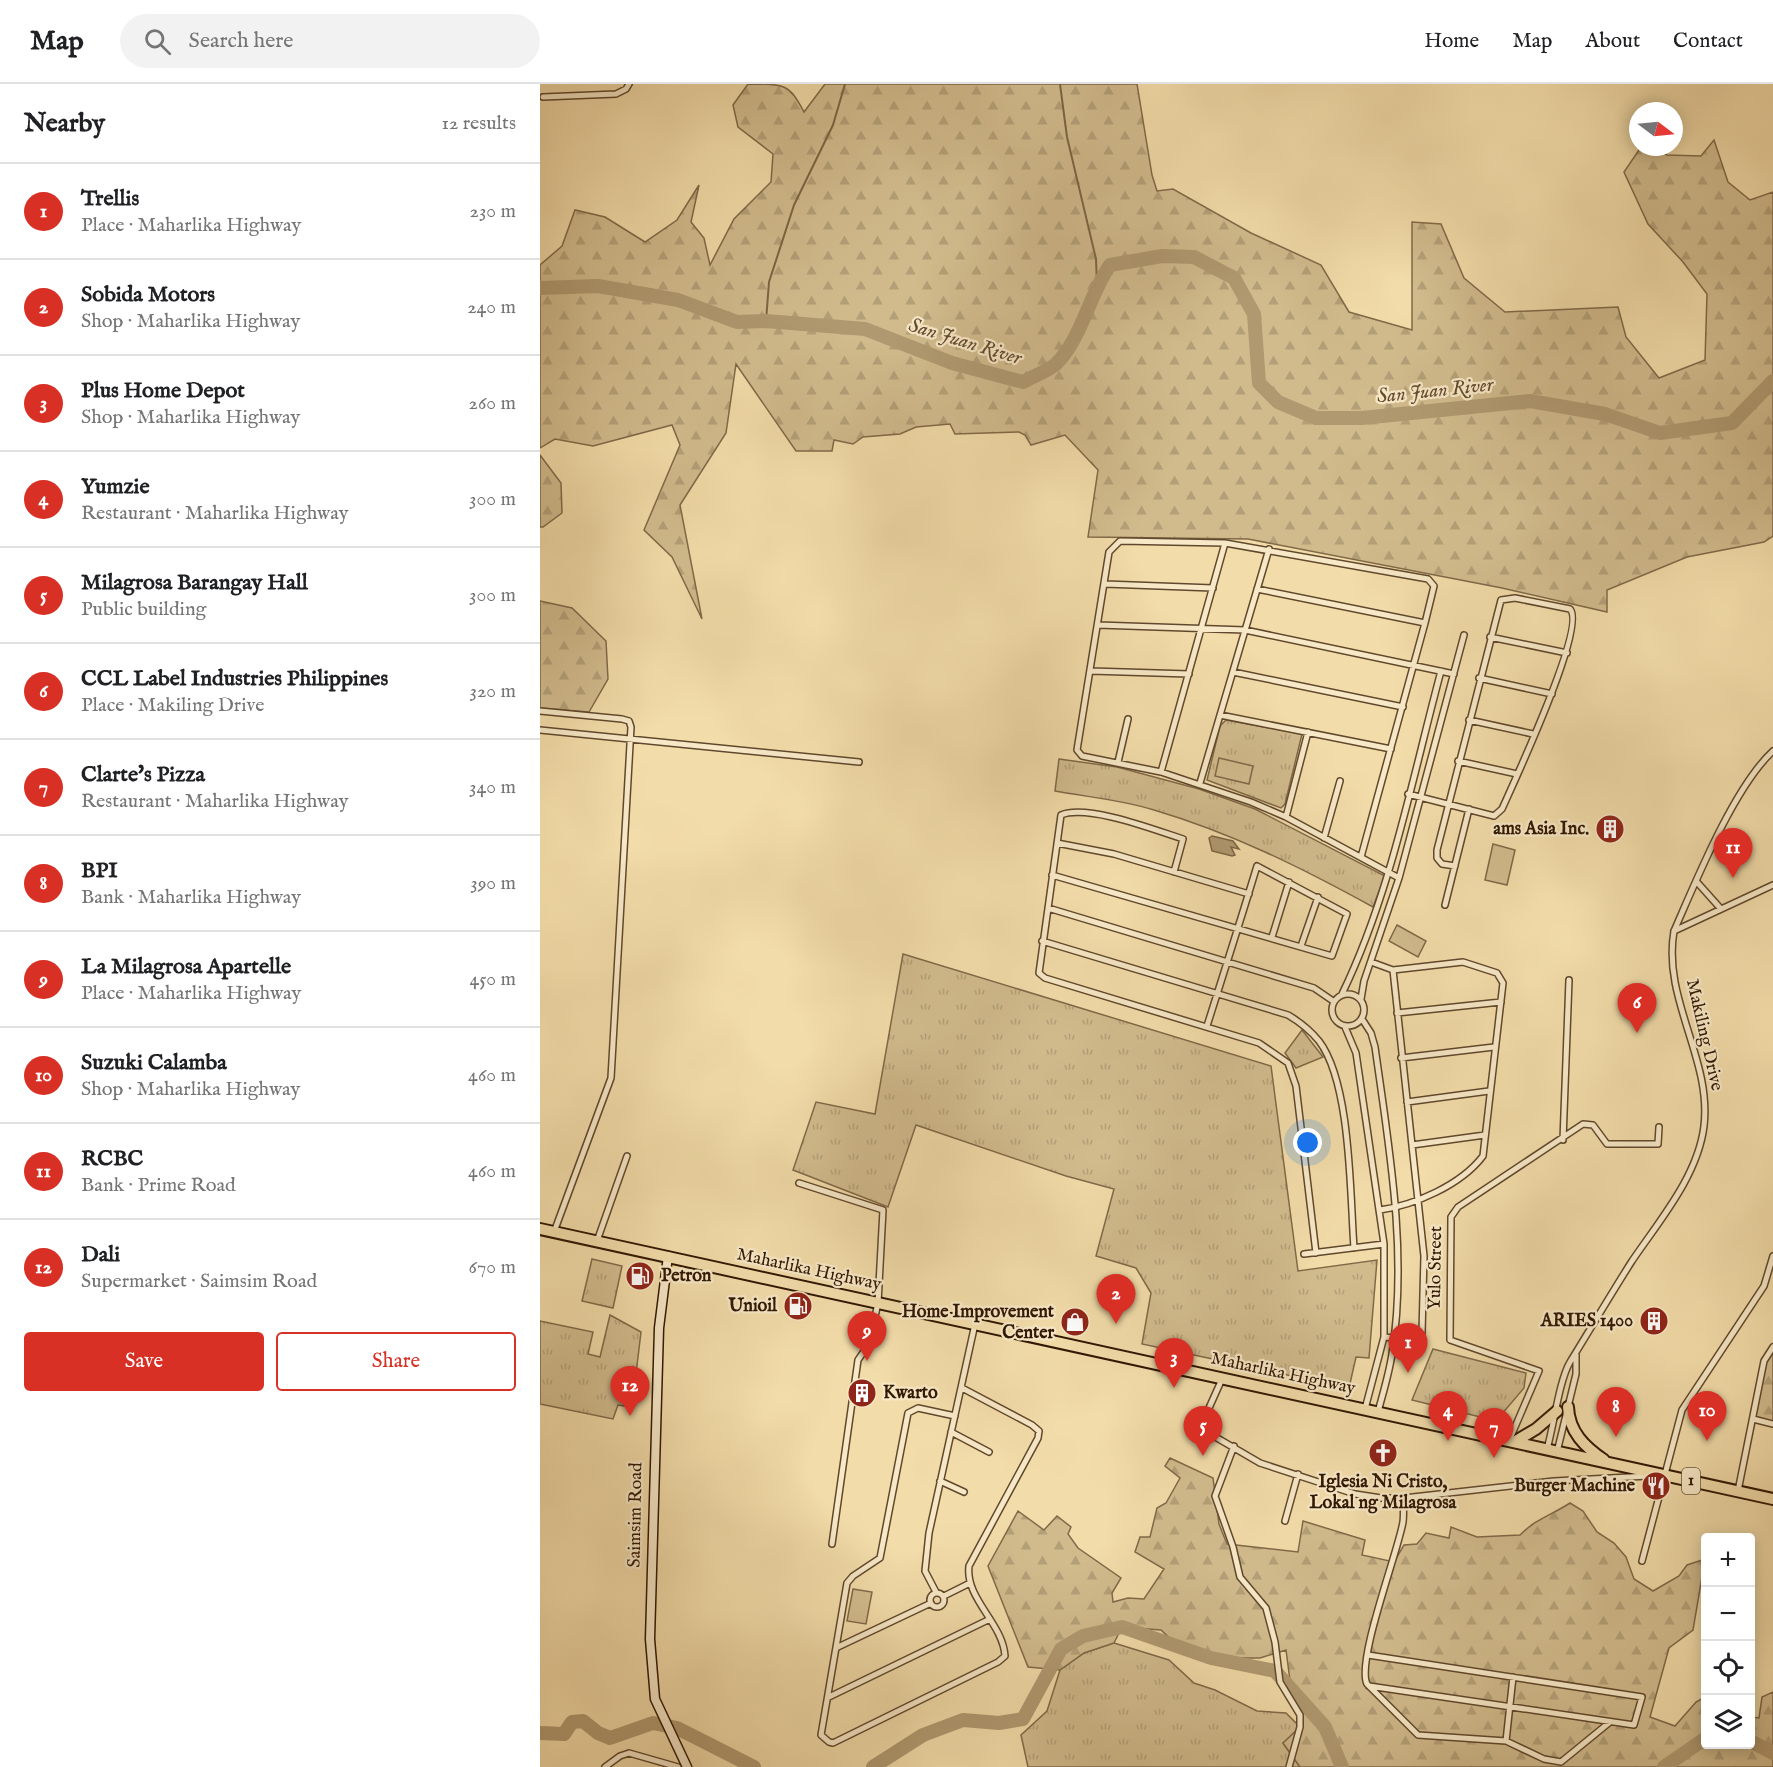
<!DOCTYPE html>
<html lang="en">
<head>
<meta charset="utf-8">
<style>
	:root { --surface:#fff; --page:#f2f2f2; --text:#202124; --muted:#757577; --line:#e0e0e0; --accent:#d93025 }
	body { margin:0; font-family:"IM FELL English",serif; background:var(--page); color:var(--text) }
	.controls { position:absolute; right:18px; bottom:18px; display:grid; overflow:hidden; border-radius:6px; box-shadow:0 3px 15px #0003 }
	.controls button { width:54px; height:54px; display:grid; place-items:center; padding:0; border:0; border-bottom:2px solid var(--line); background:var(--surface); color:var(--text); font:30px sans-serif }
	.compass { position:absolute; left:1089px; top:18px; width:54px; height:54px; border-radius:50%; background:var(--surface); box-shadow:0 3px 15px #0003; rotate:106deg }
	.you { position:absolute; left:768px; top:1059px; width:21px; height:21px; margin:-15px; border:4px solid #fff; border-radius:50%; background:#1a73e8; box-shadow:0 0 0 9px #1a73e833 }
	.badge { display:grid; place-items:center; width:39px; height:39px; border-radius:50%; background:var(--accent); color:#fff; font-size:20px; font-weight:700 }
	.pin { position:absolute; translate:-50% -50px; filter:drop-shadow(0 2px 3px #0008) }
	.pin::after { content:''; position:absolute; top:32px; width:21px; height:18px; background:inherit; clip-path:polygon(0 0,100% 0,50% 100%) }
	.list { margin:0; padding:0; list-style:none }
	h2 { display:flex; justify-content:space-between; align-items:center; height:78px; margin:0; padding:0 24px; font-size:26px }
	h2 small { font-size:20px; font-weight:400; color:var(--muted) }
	.list li { display:grid; grid-template-columns:39px 1fr auto; gap:18px; align-items:center; box-sizing:border-box; height:96px; padding:0 24px; border-top:2px solid var(--line) }
	.list b { display:block; font-size:22px; white-space:nowrap }
	.list p { margin:0; font-size:20px; white-space:nowrap; color:var(--muted) }
	.list em { font-size:20px; font-style:normal; color:var(--muted) }
	.actions { display:flex; gap:12px; padding:18px 24px }
	.actions a { flex:1; padding:14px 0; border:2px solid var(--accent); border-radius:6px; text-align:center; font-size:21px; color:var(--accent) }
	.actions .main { background:var(--accent); color:#fff }
	.icon { flex:none; width:33px; height:33px; fill:none; stroke:currentColor; stroke-width:2; stroke-linecap:round; stroke-linejoin:round }
	.map { position:relative; flex:none; width:1233px; height:1683px; overflow:hidden }
	header { display:flex; align-items:center; gap:36px; box-sizing:border-box; height:84px; padding:0 30px; background:var(--surface); border-bottom:2px solid var(--line) }
	header strong { font-size:28px }
	nav { display:flex; gap:33px; margin-inline-start:auto; font-size:21px }
	.search { width:420px; height:54px; background:var(--page); display:flex; align-items:center; gap:15px; box-sizing:border-box; padding:0 21px; border-radius:33px; color:var(--muted); font-size:22px }
	main { display:flex }
	aside { flex:1; background:var(--surface) }
	.map>svg:first-child { display:block }
	.grass { fill:url(#grass-tufts); stroke:#806948; stroke-width:1.5 }
	.forest { fill:url(#forest-firs); stroke:#806948; stroke-width:1.5 }
	.garden { fill:#d1bb8d; stroke:#806948; stroke-width:1.5 }
	.water { fill:#b09970; stroke:#7d6544; stroke-width:1.5 }
	.lines { fill:none; stroke-linecap:round; stroke-linejoin:round }
	.stream { stroke:#7d6544; stroke-width:2 }
	.river { stroke:#b09970; stroke-width:14 }
	.street-casing { stroke:#60482c; stroke-width:8 }
	.secondary-casing { stroke:#301702; stroke-width:11 }
	.highway-casing { stroke:#301702; stroke-width:14 }
	.street { stroke:#f7e8c7; stroke-width:5 }
	.secondary { stroke:#f7e8c7; stroke-width:8 }
	.highway { stroke:#f2dca9; stroke-width:10 }
	.labels { text-anchor:middle; dominant-baseline:central; stroke-width:4.5; stroke-linejoin:round; paint-order:stroke }
	.shield { fill:#f7e8c7; stroke:#6c563d; stroke-width:1.5 }
	.shield-label { font-size:16px; font-weight:bold; fill:#301702 }
	.poi-label { font-size:18px; font-weight:bold; fill:#301702; stroke:#f7e8c7; text-anchor:end }
	.street-label { font-size:18px; fill:#301702; stroke:#f7e8c7 }
	.water-label { font-size:20px; font-style:italic; fill:#634b2e; stroke:#f7e8c7 }
</style>
</head>
<body>
<header>
<strong>Map</strong>
<div class="search"><svg class="icon" aria-label="search" viewBox="0 0 24 24"><circle cx="10" cy="10" r="6"/><path d="M15 15l6 6"/></svg>Search here</div>
<nav><a>Home</a><a>Map</a><a>About</a><a>Contact</a></nav>
</header>
<main>
<aside>
<h2>Nearby<small>12 results</small></h2>
<ul class="list">
<li><span class="badge">1</span><div><b>Trellis</b><p>Place · Maharlika Highway</p></div><em>230 m</em></li>
<li><span class="badge">2</span><div><b>Sobida Motors</b><p>Shop · Maharlika Highway</p></div><em>240 m</em></li>
<li><span class="badge">3</span><div><b>Plus Home Depot</b><p>Shop · Maharlika Highway</p></div><em>260 m</em></li>
<li><span class="badge">4</span><div><b>Yumzie</b><p>Restaurant · Maharlika Highway</p></div><em>300 m</em></li>
<li><span class="badge">5</span><div><b>Milagrosa Barangay Hall</b><p>Public building</p></div><em>300 m</em></li>
<li><span class="badge">6</span><div><b>CCL Label Industries Philippines</b><p>Place · Makiling Drive</p></div><em>320 m</em></li>
<li><span class="badge">7</span><div><b>Clarte's Pizza</b><p>Restaurant · Maharlika Highway</p></div><em>340 m</em></li>
<li><span class="badge">8</span><div><b>BPI</b><p>Bank · Maharlika Highway</p></div><em>390 m</em></li>
<li><span class="badge">9</span><div><b>La Milagrosa Apartelle</b><p>Place · Maharlika Highway</p></div><em>450 m</em></li>
<li><span class="badge">10</span><div><b>Suzuki Calamba</b><p>Shop · Maharlika Highway</p></div><em>460 m</em></li>
<li><span class="badge">11</span><div><b>RCBC</b><p>Bank · Prime Road</p></div><em>460 m</em></li>
<li><span class="badge">12</span><div><b>Dali</b><p>Supermarket · Saimsim Road</p></div><em>670 m</em></li>
</ul>
<div class="actions"><a class="main">Save</a><a>Share</a></div>
</aside>
<div class="map">
<svg width="1233" height="1683" viewBox="0 0 1233 1683">
	<defs>
		<pattern id="grass-tufts" width="24" height="20" patternUnits="userSpaceOnUse" patternTransform="scale(1.5)"><rect width="24" height="20" fill="#d1bb8d"/><path d="M3 7l-1-3M5 7V3M7 7l1-3M15 17l-1-3M17 17v-4M19 17l1-3" fill="none" stroke="#b4a078"/></pattern>
		<pattern id="forest-firs" width="22" height="20" patternUnits="userSpaceOnUse" patternTransform="scale(1.5)"><rect width="22" height="20" fill="#d1bb8d"/><path d="M5 1l3.5 6h-7zM16 11l3.5 6h-7z" fill="#b4a078"/></pattern>
	</defs>
	<rect width="100%" height="100%" fill="#f2dca9"/>
	<filter id="stains"><feTurbulence type="fractalNoise" baseFrequency=".00333" numOctaves="4"/><feColorMatrix values="0 0 0 0 .2 0 0 0 0 .09 0 0 0 0 .02 0 0 0 .5 -.17"/></filter>
	<radialGradient id="worn" r=".72"><stop offset=".6" stop-color="#630" stop-opacity="0"/><stop offset="1" stop-color="#630" stop-opacity=".3"/></radialGradient>
	<path class="grass" d="M686,636l76,14 -17,70 -4,4 -74,-28 13,-54z
		M519,675l58,8 82,22 56,20 130,67 -12,31c-71,-39 -141,-74 -219,-97 -31,-10 -67,-13 -99,-19z
		M363,870l368,112 27,205 79,-11 -8,98 -13,-1 -7,31 -207,-44 9,-51 -15,-25 -40,-12 18,-67 -48,-13 -150,-51 -28,82 -95,-37 23,-68 59,12z
		M762,946l21,27 -27,11 -11,-15z
		M52,1175l30,7 -9,42 -31,-7z
		M70,1231l31,17 -9,75 -14,-2 -5,14 -73,-15v-83l53,11 -5,22 12,3z
		M893,1265l93,24 -2,15 -28,33 -84,-21z
		M574,1559l55,17 25,23 21,7 42,21 29,2 14,14 -17,16 17,24h-272l-7,-32 26,-24 13,-41 24,-17z"/>
	<path class="forest" d="M208,0c38,0 41,0 56,28l21,-28h312l15,91 5,16 16,-2 78,44 70,32 28,47 63,18v-108l29,2 23,54 41,34 113,-5 8,30 33,41 46,-18 2,-66 -24,-32 -35,-38 -24,-52 17,-25h12l14,8 34,1 13,-16 14,42 22,18 23,-8v344l-9,6 -77,15 -80,33v22l-105,-24 -254,-49 -160,-2 10,-67 -33,-35 -34,10 -6,-10 -6,-3 -64,2 -5,-10 -34,3 -16,7 -37,3 -10,7 -19,-4 -2,11h-36l-60,-87 -10,69 -46,72 22,114 -30,-62 -28,-27 36,-85 -8,-20 -79,21 -38,-7 -15,9v-183l22,-19 13,-36 30,7 40,25 32,-22 22,-35 -8,37 13,16 6,27 24,-46 37,-37 2,-28 -35,-27 -5,-22z
		M0,371l21,28 1,30 -19,14h-3z
		M0,517l32,7 34,33 2,38 -19,33 -49,-4z
		M1233,1264v75l-19,-4 10,-57z
		M630,1374l43,20 6,46 8,20 71,8 5,-31 62,19 -3,15 32,7 10,-17 13,-1 9,-11 23,5 2,-11 26,10 43,-2c17,-17 30,-19 50,-32l13,8 14,21 17,11 12,14 8,22 19,12 26,-15 8,-11 18,-6 -12,71 -24,18 -19,69 25,9 21,-24 9,-5 1,47h44l1,-27 8,1 3,-21 11,-5v75h-473l-17,-24 17,-16 -9,-39 -5,-38 -26,8h-49l-33,-12 -17,-16 -39,-3 -8,16 -30,10 -24,17 -32,-3 -40,-101 30,-55 26,19 13,-14 14,11 -3,7 10,14 43,30 -9,15 1,9 15,-4 16,1 20,-30 -29,-17 5,-15h10l7,-29 9,-5 14,-25 -15,-12z"/>
	<path class="garden" d="M679,674l34,8 -4,18 -34,-8z
		M953,760l22,6 -8,35 -22,-5z
		M857,841l29,16 -8,16 -29,-16z
		M313,1505l19,3 -6,32 -19,-3z"/>
	<path class="water" d="M672,752l21,5 6,8 -8,-2 4,8 -3,1 -20,-5 -3,-13z"/>
	<g class="lines">
		<path class="stream" d="M520,0l7,53 29,122 1,26
			M226,237l3,-39 25,-77 39,-80 12,-41"/>
		<path class="river" d="M0,204l58,-2 80,14 59,22 29,-1 99,8 87,34 71,19c10,-6 25,-11 33,-18 26,-26 33,-69 54,-99l52,-9 32,1 40,21 20,36 5,69 19,19 38,16h46l168,-17 75,13 55,19 72,-10 41,-42
			M0,1649l24,1 8,-12 11,-1 15,12 12,5 43,-15 24,5 77,39
			M1210,1657l23,12
			M333,1683l50,-32 40,-15 36,3 24,-4 38,-70 22,-13 39,-9 89,31 64,13 50,56 17,40
			M1124,1683l42,-29"/>
		<g class="street-casing">
			<path id="street" d="M3,13l73,-3 10,-5 3,-5
				M565,500l108,4
				M717,505l168,34
				M558,541l147,5 209,44
				M950,553l77,16
				M551,587l98,3
				M693,588l170,35
				M939,594l73,16
				M0,627l82,8 7,2 2,6 -20,351 -57,154
				M680,631l171,34
				M929,636l64,14
				M0,646l319,32
				M918,677l59,13
				M578,678l10,-43
				M621,688l64,-229
				M660,699l69,-234
				M868,710l86,22 8,-7c12,-27 85,-183 68,-200l-55,-11 -14,2 -64,250v8l5,6 13,2
				M746,733l22,-85
				M784,754l16,-57
				M517,759l57,11 135,40
				M821,773l64,-234 9,-37 -6,-7 -203,-36 -105,-2 -11,11 -32,198 5,6 79,16 90,30 35,15 113,61
				M634,788l9,-33c-28,-9 -95,-35 -122,-24l-22,158 6,5 214,65 29,20 8,23 20,167
				M512,791l280,81 15,-42 -90,-48c-16,53 -33,106 -50,160
				M1156,797l25,28
				M905,821l24,-96
				M508,824l266,80 19,13
				M1134,847l99,-46
				M732,853l17,-55
				M502,857l246,74c12,7 22,15 31,26 32,42 31,153 35,207
				M761,862l17,-49
				M831,878l22,8 70,-8 34,11 6,10 -20,173c-22,29 -68,49 -103,54
				M792 926a16 16 0 1 1 32 0a16 16 0 1 1-32 0Z
				M802,910c49,-101 70,-215 99,-323
				M821,915l3,-18 35,-103 65,-243
				M857,929l104,-11
				M822,935l9,14 4,14c14,100 33,207 17,307 -3,20 -9,39 -14,58
				M805,943l11,26 28,191v93l-19,72
				M861,974l93,-11
				M867,1018l82,-11
				M1023,1056l6,-160
				M872,1061l73,-10
				M259,1099l84,27 -5,93 -9,41 -11,16 -26,184
				M57,1157l30,-85
				M764,1170l80,-10
				M844,1253l33,3 5,-7 2,-77 -31,-286
				M682,1295l-22,49 60,35 95,31 26,4h23l150,-17 94,-5
				M415,1332l-37,-8 -10,5 -28,145 -27,18 -6,7 -26,152 8,7 4,1 165,-81 7,-6c-2,-33 -40,-57 -36,-90l69,-128 1,-7 -7,-6 -70,-37
				M1213,1335l20,5
				M411,1348l38,20
				M969,1357l30,-70 -89,-31 1,-123 7,-10 125,-83 10,1 14,19h51l1,-17
				M694,1362l-19,50 18,51 7,30 26,31 9,34 5,40 20,33v12l-11,40
				M1007,1365c7,-24 12,-68 23,-87 21,-34 41,-68 62,-101 27,-40 66,-85 72,-135 8,-67 -42,-127 -30,-195 22,-50 60,-144 99,-180
				M1017,1368l19,-78v-20
				M400,1397l24,11
				M1198,1407l26,-130 9,-14
				M864,1414c-1,8 0,16 -1,24 -5,30 -47,139 -36,162l51,51 88,6 38,18 17,3 49,-40
				M745,1437l13,-47
				M1102,1477l40,-151 82,-124 9,-30
				M396,1508l-11,-21 4,-38 46,-209
				M390 1516a7 7 0 1 1 14 0a7 7 0 1 1-14 0Z
				M404,1512l26,-13
				M298,1563l93,-44
				M828,1571l274,42 -8,28 -265,-39
				M289,1613l161,-78
				M966,1657l7,-64
				M65,1683l15,-11 9,-3 49,14"/>
		</g>
		<g class="secondary-casing">
			<path id="secondary" d="M128,1172l-9,72 -9,311 5,60 32,68"/>
		</g>
		<g class="highway-casing">
			<path id="highway" d="M0,1145l1233,270
				M1028,1323c1,25 17,40 36,53
				M974,1358l22,-13 21,-18"/>
		</g>
		<use href="#street" class="street"/>
		<use href="#secondary" class="secondary"/>
		<use href="#highway" class="highway"/>
	</g>
	<defs>
		<g id="building-disc" transform="scale(1.5)"><circle r="9.5" fill="#8f2418" stroke="#f7e8c7"/><path d="M-4-6H4V6H1V3H-1V6H-4ZM-2.5-4.3h1.7v1.8h-1.7ZM.8-4.3h1.7v1.8H.8ZM-2.5-1h1.7V.8h-1.7ZM.8-1h1.7V.8H.8Z" fill="#fff"/></g>
		<g id="fuel-disc" transform="scale(1.5)"><circle r="9.5" fill="#8f2418" stroke="#f7e8c7"/><path d="M-5.5-6h7V0h2V4h1.3V-2.5L3-4.5l.8-.8L6-3V5H2.5V1h-1V6h-7ZM-4.2-4.7v3.2H.2V-4.7Z" fill="#fff"/></g>
		<g id="shop-disc" transform="scale(1.5)"><circle r="9.5" fill="#8f2418" stroke="#f7e8c7"/><path d="M-5-2.5h2.3a2.7 3.5 0 0 1 5.4 0H5L5.5 6h-11ZM-1.5-2.5h3a1.5 2.3 0 0 0-3 0Z" fill="#fff"/></g>
		<g id="church-disc" transform="scale(1.5)"><circle r="9.5" fill="#8f2418" stroke="#f7e8c7"/><path d="M-1.2-6h2.4v3.5h3.3v2.4h-3.3V6h-2.4V-.1h-3.3v-2.4h3.3Z" fill="#fff"/></g>
		<g id="restaurant-disc" transform="scale(1.5)"><circle r="9.5" fill="#8f2418" stroke="#f7e8c7"/><path d="M-5-6h1v4h1v-4h1v4h1v-4h1v5L-1.5 .5V6h-2V.5L-5-1ZM5-6V6H3V1.5H1.5Q1.5-4 5-6Z" fill="#fff"/></g>
	</defs>
	<g fill-rule="evenodd">
		<use href="#building-disc" x="1070" y="745"/>
		<use href="#fuel-disc" x="100" y="1192"/>
		<use href="#fuel-disc" x="258" y="1222"/>
		<use href="#building-disc" x="1114" y="1237"/>
		<use href="#shop-disc" x="535" y="1238"/>
		<use href="#building-disc" x="322" y="1309"/>
		<use href="#church-disc" x="843" y="1369"/>
		<use href="#restaurant-disc" x="1116" y="1402"/>
	</g>
	<g class="labels">
		<rect class="shield" x="1142" y="1384" width="18" height="26" rx="4.5"/>
		<g class="shield-label">
			<text x="1151" y="1397">1</text>
		</g>
		<g class="poi-label">
			<text x="1049" y="745">ams Asia Inc.</text>
			<text x="121" y="1192" text-anchor="start">Petron</text>
			<text x="237" y="1222">Unioil</text>
			<text x="514" y="1228">Home Improvement<tspan x="514" dy="21">Center</tspan></text>
			<text x="1093" y="1237">ARIES 1400</text>
			<text x="343" y="1309" text-anchor="start">Kwarto</text>
			<text x="843" y="1398" text-anchor="middle">Iglesia Ni Cristo,<tspan x="843" dy="21">Lokal ng Milagrosa</tspan></text>
			<text x="1095" y="1402">Burger Machine</text>
		</g>
		<g class="street-label">
			<text transform="translate(1164 951) rotate(77)">Makiling Drive</text>
			<text transform="translate(896 1184) rotate(-89)">Yulo Street</text>
			<text transform="translate(269 1186) rotate(12)">Maharlika Highway</text>
			<text transform="translate(743 1290) rotate(12)">Maharlika Highway</text>
			<text transform="translate(96 1431) rotate(-89)">Saimsim Road</text>
		</g>
		<g class="water-label">
			<text transform="translate(425 258) rotate(17)">San Juan River</text>
			<text transform="translate(895 307) rotate(-6)">San Juan River</text>
		</g>
	</g>
	<rect width="100%" height="100%" filter="url(#stains)"/>
	<rect width="100%" height="100%" fill="url(#worn)"/>
</svg>
<div class="controls">
<button>+</button>
<button>−</button>
<button><svg class="icon" aria-label="locate" viewBox="0 0 24 24"><circle cx="12" cy="12" r="6"/><path d="M12 2v4M12 18v4M2 12h4M18 12h4"/></svg></button>
<button><svg class="icon" aria-label="layers" viewBox="0 0 24 24"><path d="M12 4l9 5-9 5-9-5zM3 14l9 5 9-5"/></svg></button>
</div>
<svg class="compass" viewBox="-18 -18 36 36"><path d="M0-13l5 13h-10z" fill="#e53935"/><path d="M0 13l5-13h-10z" fill="#757577"/></svg>
<div class="you"></div>
<div class="pin badge" style="left:868px;top:1289px">1</div>
<div class="pin badge" style="left:576px;top:1240px">2</div>
<div class="pin badge" style="left:634px;top:1304px">3</div>
<div class="pin badge" style="left:908px;top:1357px">4</div>
<div class="pin badge" style="left:663px;top:1372px">5</div>
<div class="pin badge" style="left:1097px;top:949px">6</div>
<div class="pin badge" style="left:954px;top:1374px">7</div>
<div class="pin badge" style="left:1076px;top:1353px">8</div>
<div class="pin badge" style="left:327px;top:1277px">9</div>
<div class="pin badge" style="left:1167px;top:1357px">10</div>
<div class="pin badge" style="left:1193px;top:794px">11</div>
<div class="pin badge" style="left:90px;top:1332px">12</div>
</div>
</main>
</body>
</html>
